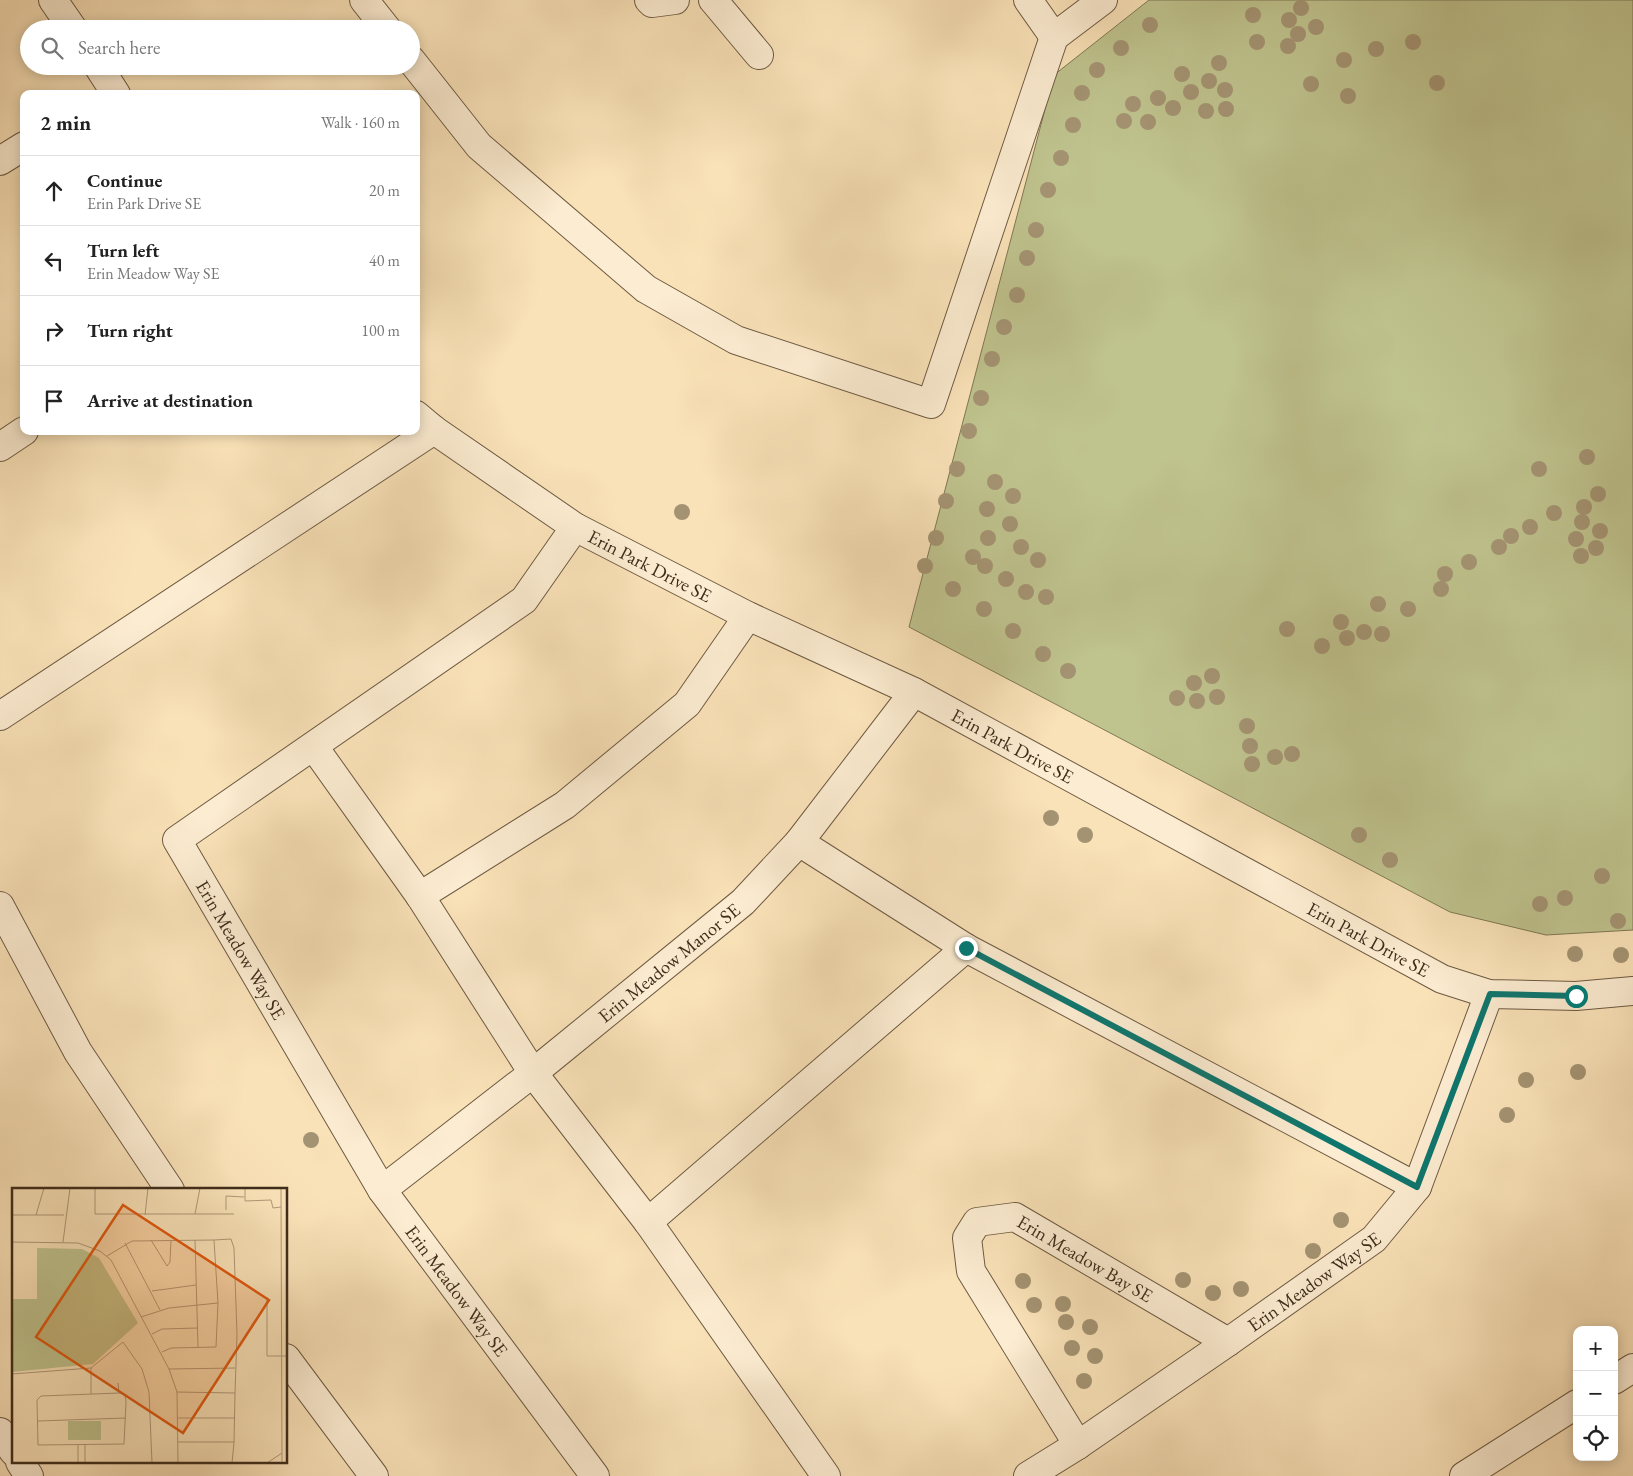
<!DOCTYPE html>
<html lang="en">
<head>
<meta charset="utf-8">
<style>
	:root { --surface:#fff; --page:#f2f2f2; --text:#222; --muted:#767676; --line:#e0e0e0 }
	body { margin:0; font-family:"EB Garamond",serif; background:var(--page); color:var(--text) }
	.controls { position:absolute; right:15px; bottom:15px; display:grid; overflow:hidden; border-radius:10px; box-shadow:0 2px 12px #0003 }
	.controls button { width:45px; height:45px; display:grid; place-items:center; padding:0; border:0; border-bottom:1px solid var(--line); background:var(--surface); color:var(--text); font:25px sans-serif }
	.stop { position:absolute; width:15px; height:15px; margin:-11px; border:4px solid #0f766e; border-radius:50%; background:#fff }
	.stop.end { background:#0f766e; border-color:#fff; box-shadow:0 1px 5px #0008 }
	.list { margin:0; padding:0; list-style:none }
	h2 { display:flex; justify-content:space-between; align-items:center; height:65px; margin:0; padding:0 20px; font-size:21px }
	h2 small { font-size:16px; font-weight:400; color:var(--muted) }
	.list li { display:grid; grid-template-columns:32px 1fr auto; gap:15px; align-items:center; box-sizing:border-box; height:70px; padding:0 20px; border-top:1px solid var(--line) }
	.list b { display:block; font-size:19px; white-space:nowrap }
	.list p { margin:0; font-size:16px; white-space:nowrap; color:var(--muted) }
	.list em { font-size:16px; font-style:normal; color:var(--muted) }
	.icon { flex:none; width:28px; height:28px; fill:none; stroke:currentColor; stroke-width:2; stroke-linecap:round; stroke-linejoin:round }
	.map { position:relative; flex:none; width:1633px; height:1476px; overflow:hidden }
	.search { position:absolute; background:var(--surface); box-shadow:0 2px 12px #0003; left:20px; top:20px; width:400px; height:55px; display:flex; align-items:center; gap:12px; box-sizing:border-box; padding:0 18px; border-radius:28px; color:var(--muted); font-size:19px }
	.panel { position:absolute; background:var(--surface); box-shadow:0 2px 12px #0003; left:20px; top:90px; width:400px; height:345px; border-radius:10px }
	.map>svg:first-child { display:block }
	.green { fill:#bfc38e; stroke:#7e7854 }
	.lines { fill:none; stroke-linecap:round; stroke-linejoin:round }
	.minor-casing { stroke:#6d5a42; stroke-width:30 }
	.minor { stroke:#fcecd1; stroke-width:28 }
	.tree { fill:#a49372 }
	.route { stroke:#0f766e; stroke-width:6 }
	.labels { text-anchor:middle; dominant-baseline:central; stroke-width:4; stroke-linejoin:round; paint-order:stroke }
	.street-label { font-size:19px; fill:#3e2c1b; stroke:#fcecd1 }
	.inset-road { fill:none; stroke:#af9979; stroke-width:1 }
	.view { fill:#e0570d; fill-opacity:0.15; stroke:#e0570d; stroke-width:2.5 }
	.inset-edge { fill:none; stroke:#3e2c1b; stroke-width:2.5 }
</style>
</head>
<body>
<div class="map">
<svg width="1633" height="1476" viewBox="0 0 1633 1476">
	<rect width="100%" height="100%" fill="#fae2b8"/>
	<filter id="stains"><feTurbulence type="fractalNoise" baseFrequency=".004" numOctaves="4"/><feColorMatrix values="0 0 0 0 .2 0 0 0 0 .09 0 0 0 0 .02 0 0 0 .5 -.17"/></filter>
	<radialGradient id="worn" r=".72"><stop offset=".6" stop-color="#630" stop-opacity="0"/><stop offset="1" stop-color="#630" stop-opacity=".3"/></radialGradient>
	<path class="green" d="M1149,0h484v930l-87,5 -96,-23 -541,-285 145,-552z"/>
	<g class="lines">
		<g class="minor-casing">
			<g id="minor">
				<path d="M53,0l20,29"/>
				<path d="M364,0l23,29"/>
				<path d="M649,0l3,3 23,-3"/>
				<path d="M713,0l46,55"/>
				<path d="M1028,0l26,37"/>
				<path d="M411,60l68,86 167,143 90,51 195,64 123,-367 49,-37"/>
				<path d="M98,66l18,28"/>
				<path d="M0,161l24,-15"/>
				<path id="s1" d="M416,415l18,15 141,97 173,89 166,76 528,287 47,15 87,2 57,-5"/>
				<path d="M0,447l24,-16"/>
				<path id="s2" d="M575,527l-51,73 -347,240 205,350 213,286"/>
				<path d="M0,716l434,-286"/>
				<path d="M314,747l106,149 113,177 115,149 178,254"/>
				<path d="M799,842l167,106 451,239"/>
				<path d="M420,896l145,-91 122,-101 61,-88"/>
				<path d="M0,906l78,146 92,138"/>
				<path id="s3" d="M382,1190l151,-117 210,-171 56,-60 115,-150"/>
				<path d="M648,1222l318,-274"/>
				<path d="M286,1358l88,118"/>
				<path d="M1614,1380l19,-12"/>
				<path d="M0,1432l14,20"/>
				<path id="s4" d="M1078,1445l-107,-174 -4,-33 10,-16 38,-5 213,125"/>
				<path d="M20,1462l9,14"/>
				<path id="s5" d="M1028,1476l50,-31 150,-103 146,-103 43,-52 72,-193"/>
				<path d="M1464,1476l113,-72"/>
			</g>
		</g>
		<use href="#minor" class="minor"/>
	</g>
	<g class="tree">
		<circle cx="1301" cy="8" r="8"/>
		<circle cx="1253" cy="15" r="8"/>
		<circle cx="1289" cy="20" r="8"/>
		<circle cx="1150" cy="25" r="8"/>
		<circle cx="1316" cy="27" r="8"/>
		<circle cx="1298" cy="34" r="8"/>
		<circle cx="1257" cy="42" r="8"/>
		<circle cx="1413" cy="42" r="8"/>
		<circle cx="1288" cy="46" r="8"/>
		<circle cx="1121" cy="48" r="8"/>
		<circle cx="1376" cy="49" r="8"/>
		<circle cx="1344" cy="60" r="8"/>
		<circle cx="1219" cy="63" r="8"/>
		<circle cx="1097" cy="70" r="8"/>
		<circle cx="1182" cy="74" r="8"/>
		<circle cx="1209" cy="81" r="8"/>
		<circle cx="1437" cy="83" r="8"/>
		<circle cx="1311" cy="84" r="8"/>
		<circle cx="1225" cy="90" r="8"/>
		<circle cx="1191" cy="92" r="8"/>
		<circle cx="1082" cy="93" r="8"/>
		<circle cx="1348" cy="96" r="8"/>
		<circle cx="1158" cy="98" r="8"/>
		<circle cx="1133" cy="104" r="8"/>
		<circle cx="1173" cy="108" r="8"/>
		<circle cx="1226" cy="109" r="8"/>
		<circle cx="1206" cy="111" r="8"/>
		<circle cx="1124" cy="121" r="8"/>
		<circle cx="1148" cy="122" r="8"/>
		<circle cx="1073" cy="125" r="8"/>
		<circle cx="1061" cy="158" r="8"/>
		<circle cx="1048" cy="190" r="8"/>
		<circle cx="1036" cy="230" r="8"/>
		<circle cx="1027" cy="258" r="8"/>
		<circle cx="1017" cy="295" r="8"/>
		<circle cx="1004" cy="327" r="8"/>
		<circle cx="992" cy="359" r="8"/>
		<circle cx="981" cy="398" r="8"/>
		<circle cx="969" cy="431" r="8"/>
		<circle cx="1587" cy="457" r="8"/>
		<circle cx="957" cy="469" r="8"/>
		<circle cx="1539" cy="469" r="8"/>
		<circle cx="995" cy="482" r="8"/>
		<circle cx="1598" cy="494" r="8"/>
		<circle cx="1013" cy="496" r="8"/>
		<circle cx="946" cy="501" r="8"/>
		<circle cx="1584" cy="507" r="8"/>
		<circle cx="987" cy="509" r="8"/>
		<circle cx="682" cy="512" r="8"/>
		<circle cx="1554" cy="513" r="8"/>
		<circle cx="1582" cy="522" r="8"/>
		<circle cx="1010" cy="524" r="8"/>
		<circle cx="1530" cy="527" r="8"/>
		<circle cx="1600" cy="531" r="8"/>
		<circle cx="1511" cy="536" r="8"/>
		<circle cx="936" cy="538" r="8"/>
		<circle cx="988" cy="538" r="8"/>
		<circle cx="1576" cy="539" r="8"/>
		<circle cx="1021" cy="547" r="8"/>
		<circle cx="1499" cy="547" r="8"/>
		<circle cx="1596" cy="548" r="8"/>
		<circle cx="1581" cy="556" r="8"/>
		<circle cx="973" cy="557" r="8"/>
		<circle cx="1038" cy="560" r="8"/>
		<circle cx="1469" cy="562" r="8"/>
		<circle cx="925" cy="566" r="8"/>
		<circle cx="985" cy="566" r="8"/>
		<circle cx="1445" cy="574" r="8"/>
		<circle cx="1006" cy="579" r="8"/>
		<circle cx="953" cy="589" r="8"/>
		<circle cx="1441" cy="589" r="8"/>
		<circle cx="1026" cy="592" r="8"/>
		<circle cx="1046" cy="597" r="8"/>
		<circle cx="1378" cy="604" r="8"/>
		<circle cx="984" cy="609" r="8"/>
		<circle cx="1408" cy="609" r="8"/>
		<circle cx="1341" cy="622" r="8"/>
		<circle cx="1287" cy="629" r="8"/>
		<circle cx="1013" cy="631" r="8"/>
		<circle cx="1364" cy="632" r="8"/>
		<circle cx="1382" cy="634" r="8"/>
		<circle cx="1347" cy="638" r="8"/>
		<circle cx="1322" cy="646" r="8"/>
		<circle cx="1043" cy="654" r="8"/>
		<circle cx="1068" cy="671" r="8"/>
		<circle cx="1212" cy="676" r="8"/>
		<circle cx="1194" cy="683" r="8"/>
		<circle cx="1217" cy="697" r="8"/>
		<circle cx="1177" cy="698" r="8"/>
		<circle cx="1197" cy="701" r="8"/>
		<circle cx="1247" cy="726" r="8"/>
		<circle cx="1250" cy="746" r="8"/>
		<circle cx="1292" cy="754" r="8"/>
		<circle cx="1275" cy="757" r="8"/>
		<circle cx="1252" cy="764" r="8"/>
		<circle cx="1051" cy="818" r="8"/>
		<circle cx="1085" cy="835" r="8"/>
		<circle cx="1359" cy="835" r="8"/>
		<circle cx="1390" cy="860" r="8"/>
		<circle cx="1602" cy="876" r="8"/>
		<circle cx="1565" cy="898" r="8"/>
		<circle cx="1540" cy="904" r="8"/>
		<circle cx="1618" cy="921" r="8"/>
		<circle cx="1575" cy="954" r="8"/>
		<circle cx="1621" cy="955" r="8"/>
		<circle cx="1578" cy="1072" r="8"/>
		<circle cx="1526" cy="1080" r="8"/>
		<circle cx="1507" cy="1115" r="8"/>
		<circle cx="311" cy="1140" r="8"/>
		<circle cx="1341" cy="1220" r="8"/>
		<circle cx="1313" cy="1251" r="8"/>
		<circle cx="1183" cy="1280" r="8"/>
		<circle cx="1023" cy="1281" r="8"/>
		<circle cx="1241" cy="1289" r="8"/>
		<circle cx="1213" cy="1293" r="8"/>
		<circle cx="1063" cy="1304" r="8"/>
		<circle cx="1034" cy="1305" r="8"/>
		<circle cx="1066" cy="1322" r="8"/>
		<circle cx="1090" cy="1327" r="8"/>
		<circle cx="1072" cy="1348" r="8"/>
		<circle cx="1095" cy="1356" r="8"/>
		<circle cx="1084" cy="1381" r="8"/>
	</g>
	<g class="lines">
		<path class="route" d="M966,948l451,239 73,-193 86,2"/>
	</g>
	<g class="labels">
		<g class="street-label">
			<text stroke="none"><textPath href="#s1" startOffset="279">Erin Park Drive SE</textPath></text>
			<text stroke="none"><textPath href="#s1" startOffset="684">Erin Park Drive SE</textPath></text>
			<text stroke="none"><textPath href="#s1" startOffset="1089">Erin Park Drive SE</textPath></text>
			<text stroke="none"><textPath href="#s2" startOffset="638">Erin Meadow Way SE</textPath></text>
			<text stroke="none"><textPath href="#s3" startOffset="366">Erin Meadow Manor SE</textPath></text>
			<text stroke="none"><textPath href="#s4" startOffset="376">Erin Meadow Bay SE</textPath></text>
			<text stroke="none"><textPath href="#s5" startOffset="346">Erin Meadow Way SE</textPath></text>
			<text stroke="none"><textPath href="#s2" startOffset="1042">Erin Meadow Way SE</textPath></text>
		</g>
	</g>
	<g transform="translate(12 1188)">
		<rect width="275" height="275" fill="#fae2b8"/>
		<path d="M25,60l45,1 17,9 39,65 -45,41 -81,8v-73h25zM56,233h33v19h-33z" fill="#bfc38e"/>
		<path class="inset-road" d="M83,0v26h139M233,0v13l26,-1 2,8 8,-1M244,0h31M269,0l1,275M214,22v-14l18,1M183,26l5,-26M0,27h52M24,27l8,-27M133,27l3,-27M139,52l16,26 3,-4 1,-22M183,52l3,107M202,52l17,-1 3,9 3,86 -2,59M0,54l66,1 22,8 11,9 58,109 8,23 1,71M51,54l7,-54M113,55l35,67M95,68l25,-15 82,-1 4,63 -2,44 -45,1 -9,4M140,103l44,-6M255,109v59h20M129,129l28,-9 49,-5M140,146l10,-5 36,-1M79,180v26M157,181l66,-1M0,186l79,-6 32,-26 19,27 7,23 3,71M106,195l1,10 -78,3 -4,4 1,45 86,-1 2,-42 -1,-8 -6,-1M165,204l58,1 -1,49h-56M166,230h57M26,233l88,-3M66,256v19M73,275v-19M220,275l2,-21M255,275l15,-10"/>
		<path class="view" d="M111,17l146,95 -86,133 -147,-96z"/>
		<rect width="275" height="275" class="inset-edge"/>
	</g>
	<rect width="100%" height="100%" filter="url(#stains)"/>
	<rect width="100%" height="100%" fill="url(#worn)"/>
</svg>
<div class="controls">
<button>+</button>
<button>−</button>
<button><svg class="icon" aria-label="locate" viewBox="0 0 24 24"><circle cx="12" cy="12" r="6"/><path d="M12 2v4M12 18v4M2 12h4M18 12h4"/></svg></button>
</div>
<div class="stop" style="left:1576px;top:996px"></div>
<div class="stop end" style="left:966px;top:948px"></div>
<div class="search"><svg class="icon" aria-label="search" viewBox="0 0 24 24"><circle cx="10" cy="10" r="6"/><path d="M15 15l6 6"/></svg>Search here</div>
<section class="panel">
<h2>2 min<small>Walk · 160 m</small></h2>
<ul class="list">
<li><svg class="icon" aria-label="ahead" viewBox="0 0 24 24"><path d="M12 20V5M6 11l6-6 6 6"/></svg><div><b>Continue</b><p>Erin Park Drive SE</p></div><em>20 m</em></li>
<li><svg class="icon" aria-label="left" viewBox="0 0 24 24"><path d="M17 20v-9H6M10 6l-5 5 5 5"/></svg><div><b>Turn left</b><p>Erin Meadow Way SE</p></div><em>40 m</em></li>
<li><svg class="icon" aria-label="right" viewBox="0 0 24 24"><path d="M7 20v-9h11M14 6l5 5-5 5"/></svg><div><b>Turn right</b></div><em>100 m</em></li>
<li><svg class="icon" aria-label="arrive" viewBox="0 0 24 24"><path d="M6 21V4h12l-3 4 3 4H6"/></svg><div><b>Arrive at destination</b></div></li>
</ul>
</section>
</div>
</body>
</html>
